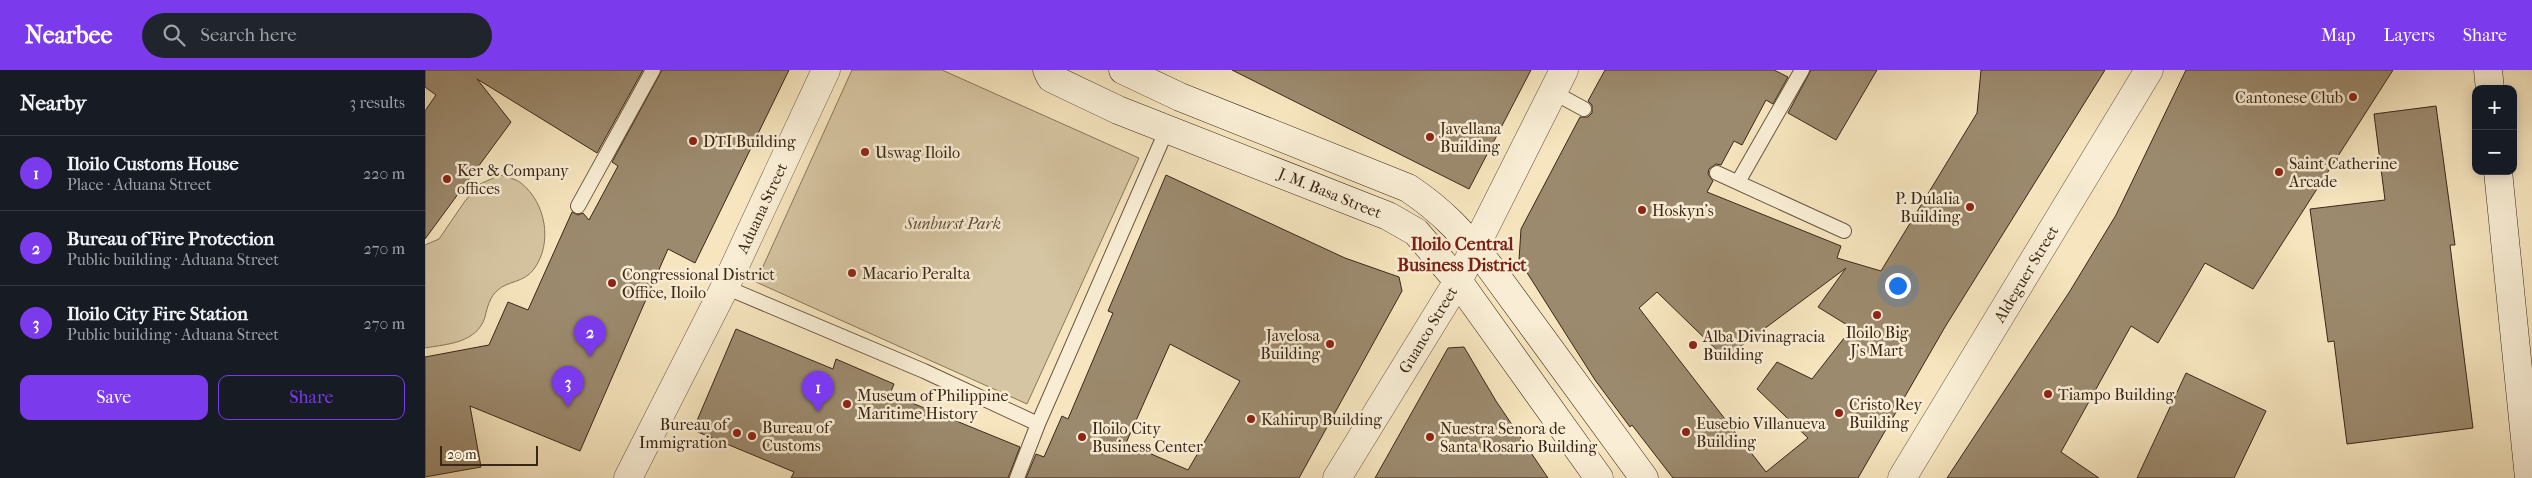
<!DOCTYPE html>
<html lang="en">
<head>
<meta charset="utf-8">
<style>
	:root { --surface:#171b24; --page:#20242c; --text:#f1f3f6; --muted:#9ea1a6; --line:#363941; --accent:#7c3aed }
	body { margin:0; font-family:"IM FELL French Canon",serif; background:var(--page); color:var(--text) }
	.controls { position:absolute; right:15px; top:15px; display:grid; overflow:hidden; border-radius:10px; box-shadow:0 2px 12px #0003 }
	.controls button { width:45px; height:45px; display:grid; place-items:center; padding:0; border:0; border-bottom:1px solid var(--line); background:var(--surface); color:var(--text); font:25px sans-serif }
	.scale { position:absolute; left:15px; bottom:12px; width:98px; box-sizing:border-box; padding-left:5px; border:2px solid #3b2718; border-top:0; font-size:14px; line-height:18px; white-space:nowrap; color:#3b2718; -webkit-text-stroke:4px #f9eed5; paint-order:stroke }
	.you { position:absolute; left:1472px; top:215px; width:18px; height:18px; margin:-12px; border:4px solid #fff; border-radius:50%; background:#1a73e8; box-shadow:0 0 0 8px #1a73e833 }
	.badge { display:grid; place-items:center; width:32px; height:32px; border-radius:50%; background:var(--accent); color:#fff; font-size:16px; font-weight:700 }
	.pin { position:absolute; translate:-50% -41px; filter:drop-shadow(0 1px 2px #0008) }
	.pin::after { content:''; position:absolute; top:26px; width:18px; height:15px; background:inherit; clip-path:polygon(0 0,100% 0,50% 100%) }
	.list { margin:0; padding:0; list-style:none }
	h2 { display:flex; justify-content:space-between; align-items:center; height:65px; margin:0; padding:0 20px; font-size:21px }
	h2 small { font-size:16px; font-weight:400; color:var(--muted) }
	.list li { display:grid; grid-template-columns:32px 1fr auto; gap:15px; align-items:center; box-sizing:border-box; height:75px; padding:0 20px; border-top:1px solid var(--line) }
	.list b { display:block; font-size:19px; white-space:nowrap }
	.list p { margin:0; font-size:16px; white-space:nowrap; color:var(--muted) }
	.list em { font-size:16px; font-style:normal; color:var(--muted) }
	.actions { display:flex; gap:10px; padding:15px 20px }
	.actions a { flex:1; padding:11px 0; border:1px solid var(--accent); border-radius:10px; text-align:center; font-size:18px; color:var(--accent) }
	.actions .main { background:var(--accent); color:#fff }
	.icon { flex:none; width:28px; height:28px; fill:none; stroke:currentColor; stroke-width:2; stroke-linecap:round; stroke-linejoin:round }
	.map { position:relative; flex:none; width:2107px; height:408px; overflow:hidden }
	header { display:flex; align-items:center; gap:30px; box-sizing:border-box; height:70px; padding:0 25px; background:var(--accent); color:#fff }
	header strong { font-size:24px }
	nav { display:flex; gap:28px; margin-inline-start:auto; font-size:18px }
	.search { width:350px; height:45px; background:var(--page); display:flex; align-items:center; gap:12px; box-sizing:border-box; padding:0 18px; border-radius:28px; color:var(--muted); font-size:19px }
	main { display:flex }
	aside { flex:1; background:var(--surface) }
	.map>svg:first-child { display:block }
	.green { fill:#d6c5a2; stroke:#88765d }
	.building { fill:#9c8a6e; stroke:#3b2718; fill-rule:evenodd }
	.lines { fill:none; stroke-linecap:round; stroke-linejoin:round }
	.lane-casing { stroke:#6a5642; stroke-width:16 }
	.street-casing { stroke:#6a5642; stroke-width:29 }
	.secondary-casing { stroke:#3b2718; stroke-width:29 }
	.lane { stroke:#f9eed5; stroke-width:14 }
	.street { stroke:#f9eed5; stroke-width:28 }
	.secondary { stroke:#f9eed5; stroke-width:28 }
	.poi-dot { fill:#8f2418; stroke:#f9eed5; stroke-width:2 }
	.labels { text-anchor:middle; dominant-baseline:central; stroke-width:5; stroke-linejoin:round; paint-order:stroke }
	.poi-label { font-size:16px; fill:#3b2718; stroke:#f9eed5; text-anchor:start }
	.street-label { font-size:16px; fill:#3b2718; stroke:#f9eed5 }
	.park-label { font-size:16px; font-style:italic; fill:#624e3a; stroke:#f9eed5 }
	.neighbourhood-label { font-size:18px; font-weight:bold; fill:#7a1f14; stroke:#f9eed5 }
</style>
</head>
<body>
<header>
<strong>Nearbee</strong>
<div class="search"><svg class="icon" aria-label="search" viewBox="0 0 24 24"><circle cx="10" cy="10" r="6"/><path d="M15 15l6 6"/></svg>Search here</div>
<nav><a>Map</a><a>Layers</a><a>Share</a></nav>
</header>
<main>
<aside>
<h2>Nearby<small>3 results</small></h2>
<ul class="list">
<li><span class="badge">1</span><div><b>Iloilo Customs House</b><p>Place · Aduana Street</p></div><em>220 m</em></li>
<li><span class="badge">2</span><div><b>Bureau of Fire Protection</b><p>Public building · Aduana Street</p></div><em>270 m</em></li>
<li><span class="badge">3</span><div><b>Iloilo City Fire Station</b><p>Public building · Aduana Street</p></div><em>270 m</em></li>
</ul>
<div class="actions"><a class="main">Save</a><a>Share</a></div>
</aside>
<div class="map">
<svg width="2107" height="408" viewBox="0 0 2107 408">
	<rect width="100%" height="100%" fill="#f6e5be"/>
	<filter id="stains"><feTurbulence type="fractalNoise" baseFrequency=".004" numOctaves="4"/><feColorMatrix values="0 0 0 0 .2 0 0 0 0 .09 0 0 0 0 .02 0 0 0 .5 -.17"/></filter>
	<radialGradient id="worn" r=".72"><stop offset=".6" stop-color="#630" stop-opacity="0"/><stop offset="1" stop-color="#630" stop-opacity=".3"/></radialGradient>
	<path class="green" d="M427,0h90l197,88 -112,246 -271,-122z
		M75,105c7,2 16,4 21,8 25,20 32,60 13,86 -10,14 -27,12 -36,21 -8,6 -11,18 -13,27 -8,26 -37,27 -60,31v-103l14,-6 26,-38 15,-17z"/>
	<path class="building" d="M0,0h218l-46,83 -120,-74 34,43 -86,117v-128l11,-16 -11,-8z
		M237,0h127l-94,193 -27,-14 -88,202 -110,-45 11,61 -56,10v-120l64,-12 19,-43 20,8 44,-98 6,3 5,-2 6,7 29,-54 -6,-4z
		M807,0h299l-62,119z
		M1180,0h169l14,7 -15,27 -7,-4 -24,45 -8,-4 -13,24 -5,-1 -7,5 -1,5 5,7 -6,11 134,54 -4,12 44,13 96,-158 4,-43h124l-160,257 -87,151h-185l-41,-53 -2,2 -35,-47 -76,-120 2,-31 59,-112h8l4,-4v-8l-4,-4zM1421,198l-28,39 34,21 -40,51 -35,-17 -20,27 51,49 -42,34 -127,-164 18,-16 68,66z
		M1386,0h66l-41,70 -48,-27z
		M1761,0h207l-140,219 -48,-26 -47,80 -27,-17 -70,126 38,26h-152l123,-187 46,-76z
		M2011,36l19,139h-5l23,183 -126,16 -13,-103 -6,1 -18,-133 75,-9 -11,-86z
		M741,105l179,83 54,19 3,14 -103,187h-273l10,-24 8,3 18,-41 6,3 45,-106 -5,-2zM745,274l70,37 -52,89 -62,-27z
		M311,259l97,40 3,-10 58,25 -4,10 130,53 -12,31h-217l3,-6 -101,-42z
		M1039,277l32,54 52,77h-173l73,-130z
		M1761,303l80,38 -32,67h-97z"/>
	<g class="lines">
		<g class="lane-casing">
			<path id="lane" d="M1128,22l31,17
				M1292,103l127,58
				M1313,112l64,-112
				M153,136l75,-136
				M300,217l199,84 114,53
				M592,408l21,-54 129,-295"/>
		</g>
		<g class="street-casing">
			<path id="street" d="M203,408l97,-191 101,-217
				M912,408l121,-197 106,-211
				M1477,408l247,-408"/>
		</g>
		<g class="secondary-casing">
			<path id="secondary" d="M622,0l4,8 67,32 270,106 28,16 42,49 141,197
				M698,0l57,27 228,91c36,24 54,45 81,78l155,212
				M2063,0l2,19
				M2073,101l31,307"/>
		</g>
		<use href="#lane" class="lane"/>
		<use href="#street" class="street"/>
		<use href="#secondary" class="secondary"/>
	</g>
	<g class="poi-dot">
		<circle cx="1928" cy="27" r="5"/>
		<circle cx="1005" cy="67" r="5"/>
		<circle cx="268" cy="71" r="5"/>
		<circle cx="440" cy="82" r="5"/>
		<circle cx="1854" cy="102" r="5"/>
		<circle cx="22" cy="109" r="5"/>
		<circle cx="1545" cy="137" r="5"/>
		<circle cx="1217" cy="140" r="5"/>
		<circle cx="427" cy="203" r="5"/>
		<circle cx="187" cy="213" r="5"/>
		<circle cx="1452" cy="245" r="5"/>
		<circle cx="905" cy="274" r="5"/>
		<circle cx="1268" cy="275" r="5"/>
		<circle cx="1623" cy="324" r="5"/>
		<circle cx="422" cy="334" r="5"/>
		<circle cx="1414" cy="343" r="5"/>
		<circle cx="826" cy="349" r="5"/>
		<circle cx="1261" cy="362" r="5"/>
		<circle cx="312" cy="363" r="5"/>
		<circle cx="327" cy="366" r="5"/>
		<circle cx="657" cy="367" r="5"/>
		<circle cx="1005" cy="367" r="5"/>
	</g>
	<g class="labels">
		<g class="poi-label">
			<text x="1918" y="27" text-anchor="end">Cantonese Club</text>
			<text x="1015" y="58">Javellana<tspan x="1015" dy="18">Building</tspan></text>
			<text x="278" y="71">DTI Building</text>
			<text x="450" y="82">Uswag Iloilo</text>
			<text x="1864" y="93">Saint Catherine<tspan x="1864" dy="18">Arcade</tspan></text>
			<text x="32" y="100">Ker &amp; Company<tspan x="32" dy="18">offices</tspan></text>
			<text x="1535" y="128" text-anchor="end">P. Dulalia<tspan x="1535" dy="18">Building</tspan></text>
			<text x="1227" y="140">Hoskyn's</text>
			<text x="437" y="203">Macario Peralta</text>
			<text x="197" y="204">Congressional District<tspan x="197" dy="18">Office, Iloilo</tspan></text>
			<text x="1452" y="262" text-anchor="middle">Iloilo Big<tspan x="1452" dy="18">J's Mart</tspan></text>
			<text x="895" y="265" text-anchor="end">Javelosa<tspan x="895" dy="18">Building</tspan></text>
			<text x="1278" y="266">Alba Divinagracia<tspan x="1278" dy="18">Building</tspan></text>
			<text x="1633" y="324">Tiampo Building</text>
			<text x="432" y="325">Museum of Philippine<tspan x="432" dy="18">Maritime History</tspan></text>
			<text x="1424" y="334">Cristo Rey<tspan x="1424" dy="18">Building</tspan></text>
			<text x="836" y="349">Kahirup Building</text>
			<text x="1271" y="353">Eusebio Villanueva<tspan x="1271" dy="18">Building</tspan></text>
			<text x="302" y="354" text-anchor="end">Bureau of<tspan x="302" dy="18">Immigration</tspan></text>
			<text x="337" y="357">Bureau of<tspan x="337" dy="18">Customs</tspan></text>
			<text x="667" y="358">Iloilo City<tspan x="667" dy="18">Business Center</tspan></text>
			<text x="1015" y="358">Nuestra Senora de<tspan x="1015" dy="18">Santa Rosario Building</tspan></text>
		</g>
		<g class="street-label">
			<text transform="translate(905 123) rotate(22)">J. M. Basa Street</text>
			<text transform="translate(337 138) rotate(-65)">Aduana Street</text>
			<text transform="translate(1601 204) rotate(-59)">Aldeguer Street</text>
			<text transform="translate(1003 260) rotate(-59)">Guanco Street</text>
		</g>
		<g class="park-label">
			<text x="528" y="153">Sunburst Park</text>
		</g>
		<g class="neighbourhood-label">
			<text x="1037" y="174">Iloilo Central<tspan x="1037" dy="21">Business District</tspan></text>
		</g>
	</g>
	<rect width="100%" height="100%" filter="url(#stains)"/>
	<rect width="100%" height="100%" fill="url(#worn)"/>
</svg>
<div class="controls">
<button>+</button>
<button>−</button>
</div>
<div class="scale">20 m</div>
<div class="you"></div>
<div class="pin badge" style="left:393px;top:342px">1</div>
<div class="pin badge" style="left:165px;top:287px">2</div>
<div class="pin badge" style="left:143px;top:337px">3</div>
</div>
</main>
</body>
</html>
